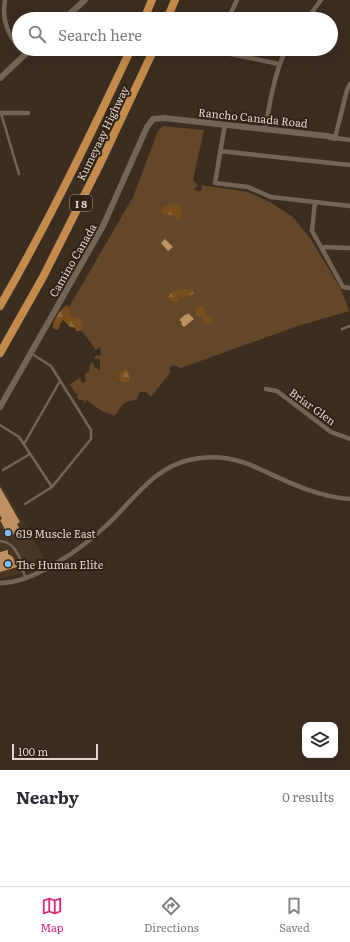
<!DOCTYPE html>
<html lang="en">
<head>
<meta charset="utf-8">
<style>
	:root { --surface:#fff; --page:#f2f2f3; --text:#2b2b33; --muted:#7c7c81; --line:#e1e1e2; --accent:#db2777 }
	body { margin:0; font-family:Literata,serif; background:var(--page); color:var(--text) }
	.controls { position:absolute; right:12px; bottom:12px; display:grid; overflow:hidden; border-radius:8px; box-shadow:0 4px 16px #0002 }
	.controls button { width:36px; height:36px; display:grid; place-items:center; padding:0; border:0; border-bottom:1px solid var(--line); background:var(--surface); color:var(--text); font:20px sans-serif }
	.scale { position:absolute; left:12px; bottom:10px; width:86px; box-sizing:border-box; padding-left:4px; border:2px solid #ded5cd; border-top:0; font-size:11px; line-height:14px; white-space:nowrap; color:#ded5cd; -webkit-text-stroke:3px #302316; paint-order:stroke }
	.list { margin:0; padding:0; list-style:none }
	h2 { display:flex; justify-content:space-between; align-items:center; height:52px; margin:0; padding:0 16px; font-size:17px }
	h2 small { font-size:13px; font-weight:400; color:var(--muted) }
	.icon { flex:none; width:22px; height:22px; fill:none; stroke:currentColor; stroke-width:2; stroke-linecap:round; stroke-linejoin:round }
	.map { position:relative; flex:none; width:350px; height:770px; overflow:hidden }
	.search { position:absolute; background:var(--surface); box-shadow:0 4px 16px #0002; left:12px; right:12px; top:12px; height:44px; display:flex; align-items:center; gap:10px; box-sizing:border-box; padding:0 14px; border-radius:22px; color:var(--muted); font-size:15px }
	.sheet { height:116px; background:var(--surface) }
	nav { display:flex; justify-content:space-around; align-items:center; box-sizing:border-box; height:56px; border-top:1px solid var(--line); background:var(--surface); font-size:11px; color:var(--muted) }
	nav a { display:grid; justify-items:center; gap:2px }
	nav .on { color:var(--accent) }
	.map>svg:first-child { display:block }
	.built { fill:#483522 }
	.grass { fill:#644729 }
	.forest { fill:url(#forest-firs) }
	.building { fill:#bf9162 }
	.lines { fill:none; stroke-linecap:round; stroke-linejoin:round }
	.lane { stroke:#736455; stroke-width:2.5 }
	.street { stroke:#736455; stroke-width:4.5 }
	.secondary { stroke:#736455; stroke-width:6 }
	.highway { stroke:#c58b4c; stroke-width:8 }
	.poi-dot { fill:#7bbef8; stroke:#302316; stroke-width:1.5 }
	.labels { text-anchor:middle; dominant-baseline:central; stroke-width:4; stroke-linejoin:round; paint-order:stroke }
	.shield { fill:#302316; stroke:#aaa096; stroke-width:1 }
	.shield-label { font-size:10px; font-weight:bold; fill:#ded5cd }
	.street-label { font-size:11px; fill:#ded5cd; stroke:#302316 }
	.poi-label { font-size:11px; fill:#ded5cd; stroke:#302316; text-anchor:start }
</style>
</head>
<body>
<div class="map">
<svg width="350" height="770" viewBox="0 0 350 770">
	<defs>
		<pattern id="forest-firs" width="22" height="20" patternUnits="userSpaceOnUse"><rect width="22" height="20" fill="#784e1e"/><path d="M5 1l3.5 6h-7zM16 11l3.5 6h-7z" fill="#8b673e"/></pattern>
	</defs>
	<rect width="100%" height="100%" fill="#3b2d20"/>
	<path class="built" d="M0,482l46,79 -23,12 -19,5h-4z"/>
	<path class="grass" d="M163,126l41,4 -11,50 5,5 -4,5 8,1 -1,-6 47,7 22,10 23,15 17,21 31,51 8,22 -54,16 -114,41 -8,-3 -4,4 1,4 -19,24 -5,-5h-6l-4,8c-13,1 -14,5 -21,16l-15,-6 -13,-10 -4,4 1,-4h-5l-2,-3 1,-3 -3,-1 -5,-9 10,-6 2,5 4,-2 -1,-5 1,-4 2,1 2,-3 -1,-3 4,-6 1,6 6,3v-11h-6l2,-4 5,1 -1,-9 -4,3c-5,-6 -9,-14 -15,-19l2,-4 -8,-9 -7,-4 3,-3 -2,-4 64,-110 25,-66z"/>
	<path class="forest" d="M173,204l5,1 4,7 -2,4 1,2 -4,1 -5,-4c-5,1 -8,0 -11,-4l3,-4z
		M185,289h8l1,5 -8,3h-6l-2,5 -5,1 -5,-6 5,-6z
		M67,305l4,6 -2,3 6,4 6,1 2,8 -2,4h-5l-1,-3 -5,-1 -7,-7 -3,4 -1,5 -2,1 -4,-2c-1,-8 8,-19 14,-23z
		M200,306l4,2 2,7 5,3v5l-5,1 -4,-4 1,-2 -7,-3v-6z
		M126,369c4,5 5,8 3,14l-7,-1 -4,-5 2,-5z"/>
	<path class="building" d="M165,239l8,8 -5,4 -7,-8z
		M188,313l6,6 -10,8 -3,-3 1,-2 -3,-2 7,-6 1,1z
		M0,487l20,35 -3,2 3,6 -11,7 -9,-17 2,-1 -2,-4z
		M8,550v4l5,3 1,4 2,-1 1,7 -17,5v-20z"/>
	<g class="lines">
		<path class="lane" d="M1,113l18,61
			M342,329l8,-3
			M32,354l19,12 40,64v9l-39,48
			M0,425l19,12 33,50 -27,17
			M24,444l36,-63
			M3,470l27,-16
			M0,541c18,1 22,23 25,37"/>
		<path class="street" d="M5,0c-3,18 2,34 14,47
			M228,19l9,-19
			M307,19l14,-19
			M222,49l9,5 48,10
			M350,84l-3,6 -12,48 15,2
			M0,113h28
			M225,124l-10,59 33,4 23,10 79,9
			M265,130c5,-28 9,-55 21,-81
			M220,151l130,14
			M315,202l-3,29 9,16 29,1
			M321,247l22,40 7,1
			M266,389l11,2 54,41 19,7
			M0,583c35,0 84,-36 109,-60 26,-25 47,-58 85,-64 16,-3 33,-2 48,3 8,2 15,6 22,9 28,13 55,26 86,28"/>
		<path class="secondary" d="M64,19l21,-19
			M0,78l31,-29
			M0,407l103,-181 44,-99 6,-8 11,-1 163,18 8,2"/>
		<path class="highway" d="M144,19l8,-19
			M167,19l8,-19
			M0,306c48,-83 90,-170 131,-257
			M0,353l43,-76 57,-113 54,-115"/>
	</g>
	<g class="poi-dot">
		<circle cx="8" cy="533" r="4"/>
		<circle cx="8" cy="564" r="4"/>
	</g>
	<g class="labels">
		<rect class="shield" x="70" y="195" width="22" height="16" rx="3"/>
		<g class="shield-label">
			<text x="81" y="203">I 8</text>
		</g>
		<g class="street-label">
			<text transform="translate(253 117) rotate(6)">Rancho Canada Road</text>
			<text transform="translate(102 133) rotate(-64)">Kumeyaay Highway</text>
			<text transform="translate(72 260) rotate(-60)">Camino Canada</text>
			<text transform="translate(313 406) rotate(36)">Briar Glen</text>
		</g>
		<g class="poi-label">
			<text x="16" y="533">619 Muscle East</text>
			<text x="16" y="564">The Human Elite</text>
		</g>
	</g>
</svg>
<div class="controls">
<button><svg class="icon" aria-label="layers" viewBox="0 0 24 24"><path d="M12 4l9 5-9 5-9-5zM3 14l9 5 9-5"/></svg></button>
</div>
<div class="scale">100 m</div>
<div class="search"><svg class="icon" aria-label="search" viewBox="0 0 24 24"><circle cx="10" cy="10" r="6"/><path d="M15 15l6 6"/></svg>Search here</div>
</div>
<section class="sheet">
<h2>Nearby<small>0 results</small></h2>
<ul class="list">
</ul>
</section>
<nav>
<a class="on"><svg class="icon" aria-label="map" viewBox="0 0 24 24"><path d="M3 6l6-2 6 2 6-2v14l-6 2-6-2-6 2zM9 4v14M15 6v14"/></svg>Map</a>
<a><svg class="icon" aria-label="directions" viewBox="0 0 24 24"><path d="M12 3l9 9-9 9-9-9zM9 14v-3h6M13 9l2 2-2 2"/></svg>Directions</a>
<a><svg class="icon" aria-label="saved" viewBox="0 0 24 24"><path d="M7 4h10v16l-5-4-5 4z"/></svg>Saved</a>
</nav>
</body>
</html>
